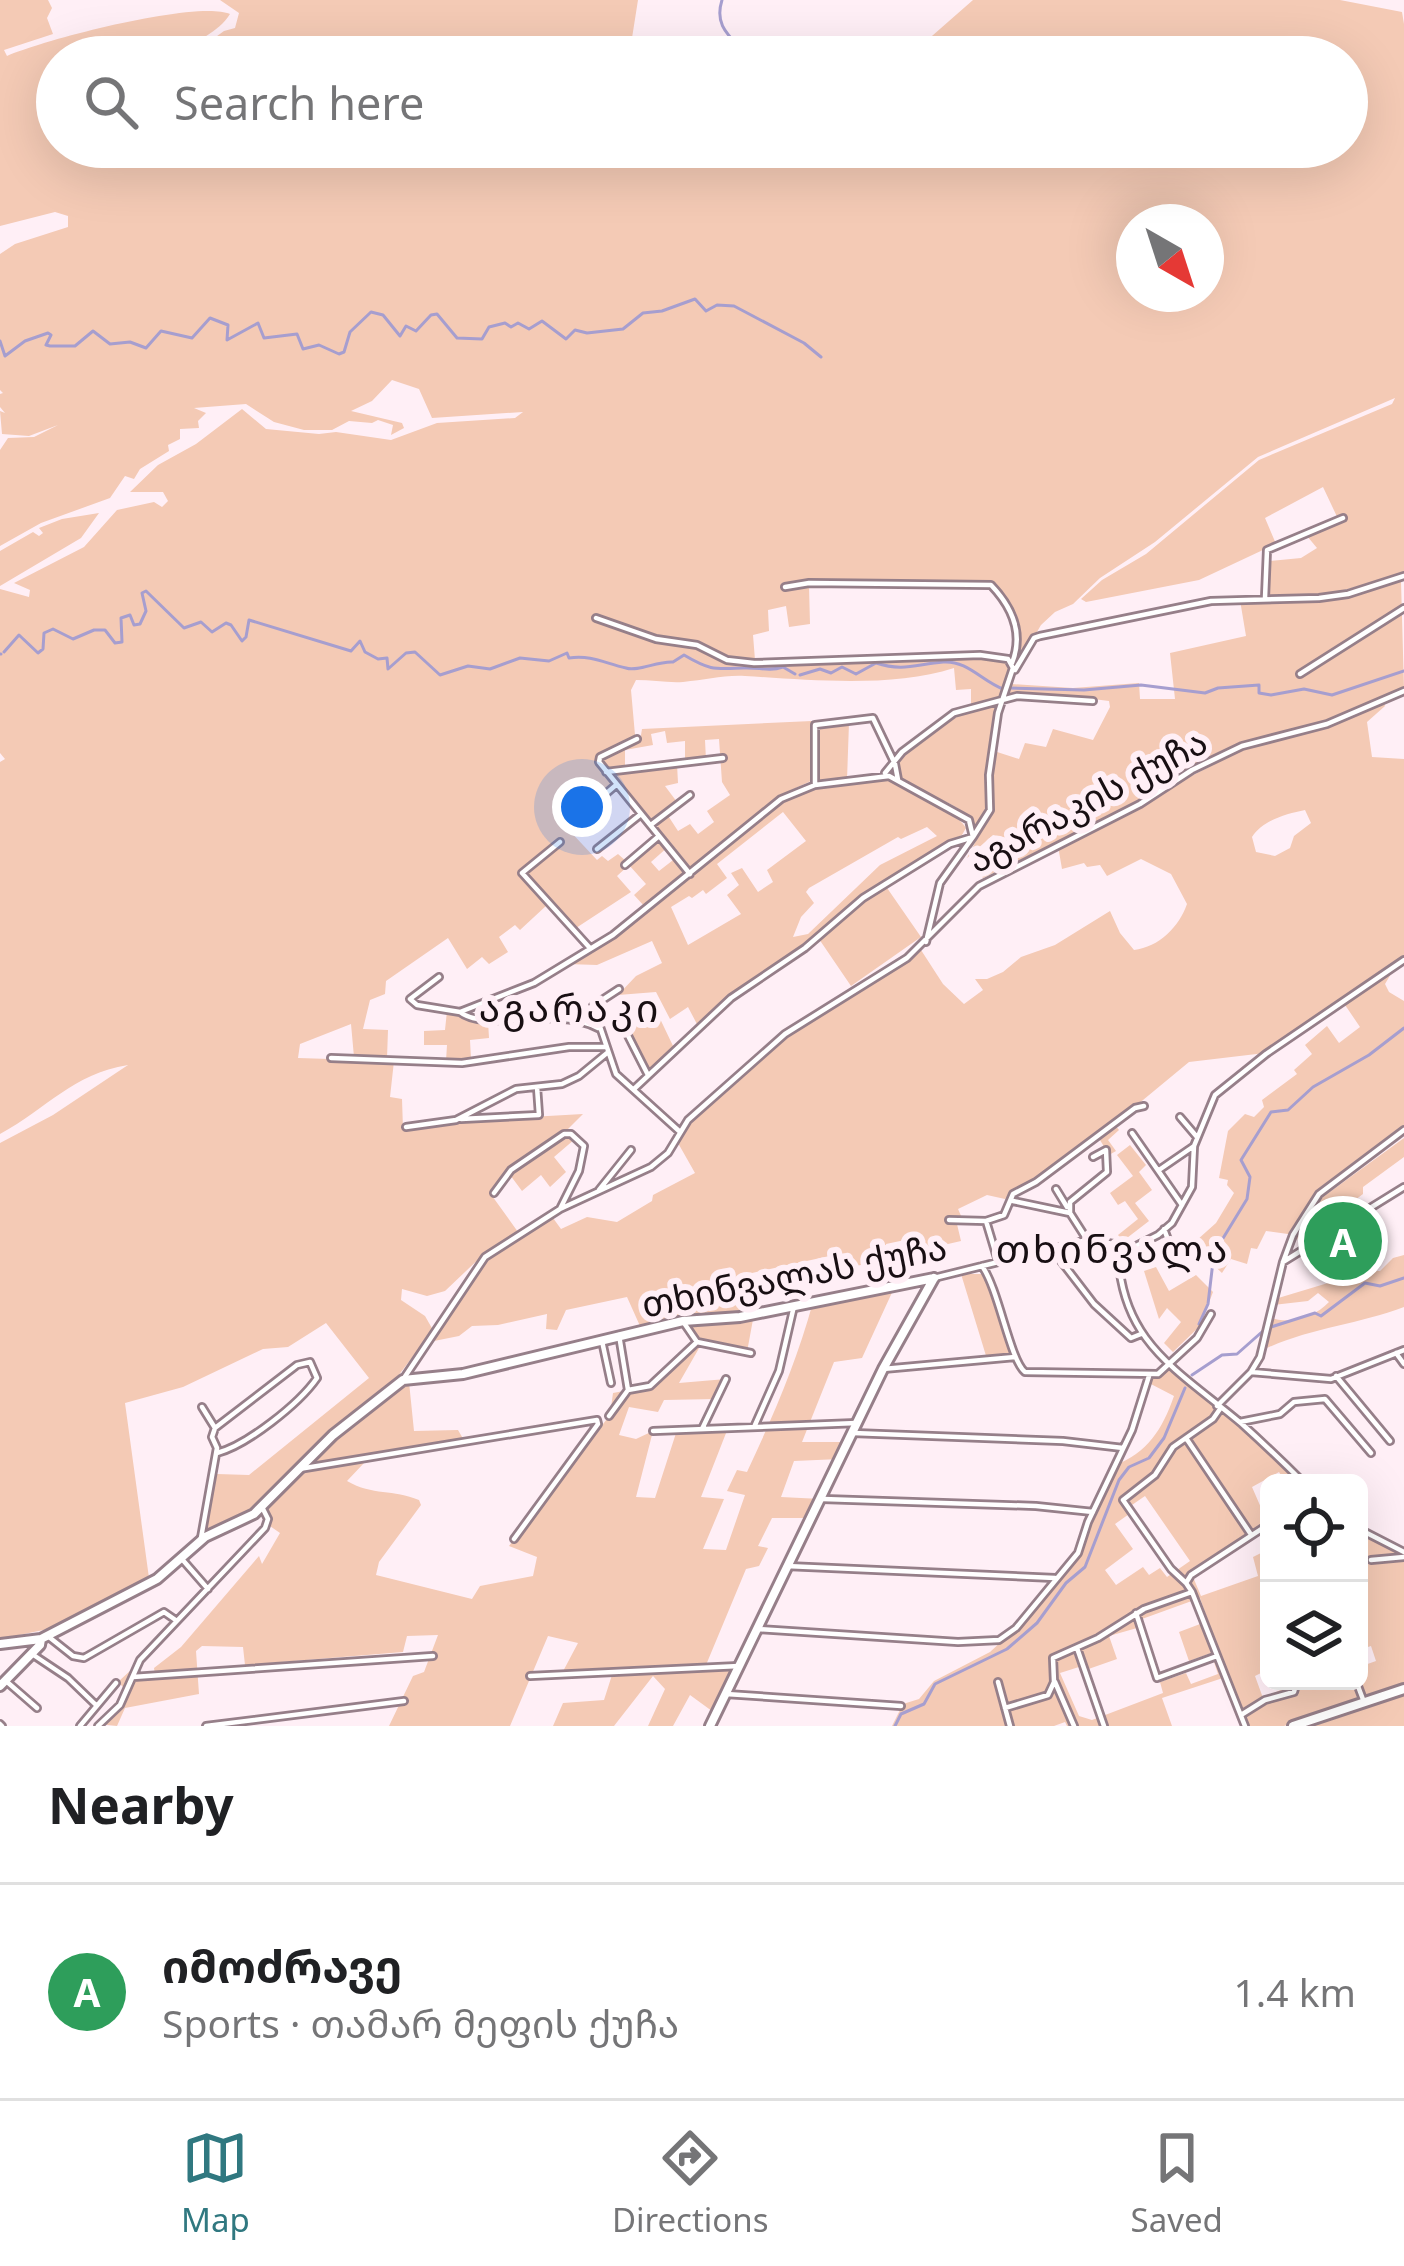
<!DOCTYPE html>
<html lang="en">
<head>
<meta charset="utf-8">
<style>
	:root { --surface:#fff; --page:#f6f6f6; --text:#202124; --muted:#757577; --line:#e0e0e0; --accent:#307880 }
	body { margin:0; font-family:"Noto Sans","Noto Sans Georgian",sans-serif; background:var(--page); color:var(--text) }
	.controls { position:absolute; right:36px; bottom:36px; display:grid; overflow:hidden; border-radius:18px; box-shadow:0 12px 48px #0002 }
	.controls button { width:108px; height:108px; display:grid; place-items:center; padding:0; border:0; border-bottom:3px solid var(--line); background:var(--surface); color:var(--text); font:60px sans-serif }
	.compass { position:absolute; left:1116px; top:204px; width:108px; height:108px; border-radius:50%; background:var(--surface); box-shadow:0 12px 48px #0002; rotate:141deg }
	.you { position:absolute; left:582px; top:807px; width:42px; height:42px; margin:-30px; border:9px solid #fff; border-radius:50%; background:#1a73e8; box-shadow:0 0 0 18px #1a73e833 }
	.badge { display:grid; place-items:center; width:78px; height:78px; border-radius:50%; background:var(--accent); color:#fff; font-size:39px; font-weight:700 }
	.pin { position:absolute; translate:-50% -50%; border:6px solid #fff; box-shadow:0 3px 12px #0006 }
	.list { margin:0; padding:0; list-style:none }
	h2 { display:flex; justify-content:space-between; align-items:center; height:156px; margin:0; padding:0 48px; font-size:51px }
	h2 small { font-size:39px; font-weight:400; color:var(--muted) }
	.list li { display:grid; grid-template-columns:78px 1fr auto; gap:36px; align-items:center; box-sizing:border-box; height:216px; padding:0 48px; border-top:3px solid var(--line) }
	.list b { display:block; font-size:45px; white-space:nowrap }
	.list p { margin:0; font-size:39px; white-space:nowrap; color:var(--muted) }
	.list em { font-size:39px; font-style:normal; color:var(--muted) }
	.icon { flex:none; width:66px; height:66px; fill:none; stroke:currentColor; stroke-width:2; stroke-linecap:round; stroke-linejoin:round }
	.map { position:relative; flex:none; width:1404px; height:1726px; overflow:hidden }
	.search { position:absolute; background:var(--surface); box-shadow:0 12px 48px #0002; left:36px; right:36px; top:36px; height:132px; display:flex; align-items:center; gap:30px; box-sizing:border-box; padding:0 42px; border-radius:66px; color:var(--muted); font-size:45px }
	.sheet { height:372px; background:var(--surface) }
	nav { display:flex; justify-content:space-around; align-items:center; box-sizing:border-box; height:168px; border-top:3px solid var(--line); background:var(--surface); font-size:33px; color:var(--muted) }
	nav a { display:grid; justify-items:center; gap:6px }
	nav .on { color:var(--accent) }
	.map>svg:first-child { display:block }
	.green { fill:#f4cab5; fill-rule:evenodd }
	.lines { fill:none; stroke-linecap:round; stroke-linejoin:round }
	.stream { stroke:#a69ecf; stroke-width:3 }
	.street-casing { stroke:#967f89; stroke-width:10 }
	.secondary-casing { stroke:#967f89; stroke-width:14 }
	.street { stroke:#fff; stroke-width:4.5 }
	.secondary { stroke:#fff; stroke-width:8 }
	.labels { text-anchor:middle; dominant-baseline:central; stroke-width:12; stroke-linejoin:round; paint-order:stroke }
	.street-label { font-size:36px; fill:#180f13; stroke:#ffeff6 }
	.neighbourhood-label { font-size:39px; letter-spacing:3px; fill:#180f13; stroke:#ffeff6 }
</style>
</head>
<body>
<div class="map">
<svg width="1404" height="1726" viewBox="0 0 1404 1726">
	<rect width="100%" height="100%" fill="#ffeff6"/>
	<path class="green" d="M0,0h48l4,8 -5,10 6,16 -49,16 3,6c39,-17 190,-56 223,-42 -12,20 -35,24 -49,43h-124v90h881l111,16 -3,-16h301v-90h-439l65,-57h367l62,12 2,12v550l-79,21 -57,1 1,-35 32,-3 16,-10 -10,-12 33,-13 -17,-36 -58,31 11,26 -77,36 -113,22 -5,-3 21,-19 44,-26 113,-94 133,-56 3,-6 -137,59 -103,85 -55,36 -27,26 -18,8 -14,13 -21,36c-1,-33 -4,-56 -30,-80h-186l5,5 1,38 -21,3 -3,-21 -18,4 1,21 -16,4 2,25 -4,1 246,-4 17,7 -16,34 -27,6v-15l-15,1 -2,-22c-62,20 -144,12 -209,8 -23,-1 -39,4 -62,6 -15,1 -31,-2 -47,-2l-5,10 4,45 -39,22 21,26 -20,17 -12,-15 -31,29 43,46 5,-4 6,5 10,-7 9,8 33,-27 9,11 -18,16 8,9 18,-14 12,16 -44,34 -11,-12 12,-11 -17,-19 -12,11 14,16 -55,36 -56,-59 27,36 -27,25 -5,-5 -16,12 9,15 -19,12 -7,-7 -15,12 -19,-31 -62,43 -1,13 -15,6 -7,29 25,1 -1,28 -33,-1 -3,-33 -51,20 -2,14 96,3 -4,36 12,2 1,30 53,-8 127,-7 -19,19 11,6 -21,18 12,15 -16,15 -9,-12 -19,16 -15,-20 -17,22 28,39 -32,20 -41,39 -18,5 -25,-7 -1,11 24,16 8,14 -35,46 -60,48 -78,80 -16,13 -40,17 13,-60 32,1 120,-97 -43,-55 -38,24 -25,2 -80,38 -58,16 24,175 -96,50 -53,11v-496l53,-28 75,-50c-56,9 -80,43 -128,69v-372l5,-3 -5,-6v-164l29,8 1,-7 -16,-7 70,-36 33,-37 37,-8 8,5 6,-6 -5,-9h-33l28,-27 38,-21 46,-35 24,20 53,5 17,-2 55,8 46,-17 78,-5 8,-6 -91,6 -13,-29 -27,-9 -20,21 -21,10 51,12 2,5 -13,7 2,-10 -15,-5 -6,3 -23,-2 -17,9h-28l-30,-8 -28,-18 -52,4 12,5 -8,8 1,7 -19,1v10l-12,6 1,6 -29,18 -6,10 -9,-3 -15,22 -69,25 -41,23v-96l8,-12 26,-1 24,-12 -29,11 -27,-2 -2,-23 5,2 -5,-6v-13l3,-1 -3,-3v-136l15,-10 53,-17v-11l-13,-4 -55,14zM1134,222h72v72h-72z
		M220,0h418l-9,57h-441l36,-26 11,-3 4,-15z
		M99,513l-18,25 -81,48v-35l33,-19 6,4 4,-3 -4,-5 23,-9z
		M1401,581l3,108 -78,33 -74,18 -61,27 -40,28 -168,83 -6,-9 31,-31 -15,-3 -26,23 25,-47 2,-60 25,8 6,-16 21,4 7,-18 40,11 17,-33 -1,-6 -55,-7 -47,1 4,-11 62,4 66,-5 1,16h35l-5,-46 76,-17 -6,-36 96,-1z
		M1383,701l2,5 -18,16 5,35 32,2v198l-139,96 -76,9 -75,62 5,6 -11,10 8,11 -7,4 -9,-15 -7,1 -88,58 -18,-4 -29,14 4,9 -6,2 5,21 -39,9 -3,-13 -33,7 2,15 -50,11 -4,-15 -82,18 3,25 -10,6 -1,8h-34l-70,14 -13,-29 -61,13 -9,20 -11,-1 1,-15 -49,11 -26,1 -13,10 -25,5 52,-83 67,-40 8,11 26,-12 30,5 35,-21 1,-6 42,-22 -17,-30 12,-20 109,-96 122,-77 22,34 21,20 19,-14 -8,-11h12l16,-7 18,-15 34,-12 55,-34 10,22 14,17c25,-3 45,-23 53,-46l-16,-30 -30,-15 -34,17 -7,-11 -13,2 -3,-4 -22,6 -4,-23 185,-97 84,-23zM1305,810l6,13 -17,13 -4,12 -15,8 -19,-4 -4,-15c11,-17 34,-23 53,-27z
		M997,707c-6,40 -2,93 -22,126 -3,-28 -48,-38 -72,-49l-6,-22c23,-33 61,-53 100,-55z
		M812,721l3,52 -4,8 -33,15 -85,74 -91,-111 38,-18 2,-12zM665,731l2,12 18,-2v20l21,-1 -1,-20 14,-1 3,43 8,13 -23,16 7,11 -16,12 -8,-10 -12,7 -13,-20 12,-9 -12,-16 13,-3 -1,-19 -52,8v-22l28,-5 -2,-11z
		M849,723l-2,57 -25,3 -3,-4 1,-52z
		M880,778c18,2 79,35 86,50l-4,7c-62,28 -107,73 -160,112 -35,27 -71,49 -104,79l-10,-19 -18,12 -14,-27 -38,3 18,-19 26,-13 -10,-22 -55,24 -30,-1 78,-51 136,-112 32,-12zM783,812l23,29 -39,29 6,12 -15,10 -16,-24 -11,5 8,12 -12,10 14,19 -53,31 -17,-38 18,-11 3,2 11,-8 3,4 21,-16 -10,-14zM927,827l10,9 -57,29 -72,69 -15,3 8,-20 13,-14 -8,-11 3,-4 89,-51 3,2z
		M885,885l36,52 -70,49 -32,-47z
		M1395,967l-10,17 4,8 15,9v134l-84,59 -4,8 88,-64v19l-41,30v7l-25,19 -7,-9c-10,6 -12,14 -20,20 -27,22 -32,59 -42,93 20,8 45,1 60,-15l-11,-9 -10,8 -35,4 2,-6 53,-16 6,-6h27l6,-6h13l13,-13 11,-3v52c-45,17 -93,21 -137,41 2,-41 12,-75 28,-113l-29,-4 -9,18 -6,-1 -4,16 -16,-5 -9,14 -16,-15 -14,9 -8,-8 16,-10 -3,-9 19,-17 18,-30 -7,-8 1,-5 -9,-2 9,-47 17,-17 9,3 10,-10 -2,-7 35,-26 -3,-4 18,-16 -7,-9 22,-19 12,17 21,-16 -17,-25z
		M653,1004l21,44 -24,21 -28,-48z
		M447,1011l41,10 1,17 -19,2 1,19 -25,2 1,-16h-23v-14l21,-1z
		M1130,1145l16,20 -7,7 13,18 -17,13 14,18 -26,20 -5,-6 20,-16 -13,-18 -7,4 -8,-12 23,-17 -16,-21z
		M1156,1267l13,24 27,-16 17,17 -13,34 -27,26 -9,-9 17,-21 -14,-14 -8,11 -15,-48z
		M961,1274h21l7,4 24,69 -3,9 -23,3z
		M895,1286l-33,72 -28,4 -32,80h47l-9,17 -46,2 -13,36 40,2 -10,19h-39l-14,28 10,2 -9,18 -13,3 -40,96 33,1 -23,48 -26,-19 -17,31h-25l17,-37 -12,-13 -39,50h-61l10,-23 41,-3 8,-25 -52,2 18,-34 -30,-7 -38,90h-121l24,-50 11,-4 14,-37 -31,1 -4,16 -158,13 -2,-18 -41,-1 -6,5 3,43 -74,14 -8,18 -19,-2 28,-34 -8,-8 14,-13 7,10 16,-4 -1,-7 27,-21 78,-91 3,8 18,-31 -13,-9 -5,-17 122,-115 25,-10 5,49 44,-1 7,12 -101,21 -17,18c26,15 46,8 72,19l2,5 -42,57 -3,13 96,24 8,-13 53,-10 4,-19 -28,-11 101,-131 3,-22 37,-7 47,-43 -14,-22 71,-7 -7,38 -45,-9 -23,40 47,-4 -10,20 -52,1 -6,12 -29,-5 -10,28 17,4 17,-8 -17,66 19,1 22,-68 51,-2 -27,69 23,2 -21,50 23,1 19,-55 -18,-4 10,-21 10,2c27,-58 49,-108 66,-170z
		M1168,1368l73,58 57,57h-12l-7,-11 -27,15 17,39 -20,10 -56,41 8,19 57,-20 -5,-19 16,-8v120l-14,7 8,22 37,-17h30l4,9 24,-8 1,-15 17,-6 -5,-15 -12,4v-118l45,23v132l-120,39h-39l-19,-49 -64,21 10,28h-105l-2,-4 -11,4h-162l11,-22 16,-5 15,-18 56,-29 26,-24 42,-54 16,-14 40,-94c34,-14 48,-36 60,-70l-27,-14 2,-6zM1145,1496l45,65 -23,16 -7,-9 -11,7 -6,-8 -27,18 -11,-15 28,-21 -18,-25 17,-12 -3,-5zM1200,1598l8,23 -29,11 10,29 22,-8 7,21 -27,10 -5,-11 -26,9 3,11 -71,27 -13,-4 -19,-43 19,-6 1,5 37,-13 -8,-23 35,-10 -2,-7z
		M1404,1693v33h-100z"/>
	<g class="lines">
		<path class="stream" d="M722,0c-7,22 3,32 18,48l11,-1 11,10
			M1026,147l12,4
			M0,341l5,15 20,-15 23,-8 3,2 -5,10 4,1h25l18,-15 17,13 20,-2 16,6 15,-17 31,7 18,-20 18,7 -1,15 31,-17 6,15 33,-4 6,15 16,-4 20,9 5,-2 6,-20 21,-20 12,3 17,21 6,-10 10,5 15,-16 6,-1 20,24 25,1 7,-12 16,-4 6,4 7,-4 11,6 13,-8 24,18 9,-9 12,3 36,-4 20,-16 19,-2 33,-12 11,12 11,-6 17,1 70,37 17,14
			M4,652l15,-17 19,18 5,-4 1,-16 9,-4 20,10 21,-9h11l10,13 7,-1 -1,-24 9,-3 4,10 6,-1 6,-13 -4,-18 4,-2 38,37 17,-6 11,10 14,-9 5,2 11,16 4,-4 3,-17 102,31 9,-10 5,11 13,7 9,-1 1,11 18,-16 9,-1 25,23 28,-9 22,3 30,-11 29,3 18,-8 2,5c23,-3 35,5 57,10 12,4 31,-7 47,-6l11,-7c27,16 31,14 59,13 17,-1 24,4 40,-1l12,7
			M0,654h1
			M800,675l20,-6 11,4 11,-6 14,7 20,-11c27,9 41,1 67,-1 24,-2 40,20 60,27
			M1009,688l75,2 57,-5 64,8 13,-5 41,-3v8l12,2 33,-6 28,6 72,-24
			M1199,1324l9,-20 6,-51 33,-54 3,-22 -9,-17 30,-48 17,-2 25,-23 56,-32 35,-27
			M1271,1327l44,-14 6,3 44,-33 15,3 24,-8
			M1192,1375l30,-20 15,-1 26,-23
			M895,1726l6,-12 23,-10 11,-20 72,-35 30,-26 29,-40 19,-16 34,-87 10,-13 20,-9 15,-20 21,-50"/>
		<g class="street-casing">
			<path id="street" d="M785,587l24,-4 182,2c21,22 33,48 21,78
				M1265,598l2,-48 76,-32
				M596,618l60,21 41,6 30,15 27,3 226,-8 28,4 5,9 -15,45 -9,62 1,35 -17,27 -23,7 -87,54 -58,50 -74,50 -97,91
				M1015,670l19,-32 6,-2 171,-35 108,-3 29,-4 56,-18
				M1300,674l104,-66
				M637,739l-37,18 -1,5 91,112
				M606,772l117,-14
				M885,773l17,-21 52,-39 63,-17 76,5
				M815,785v-60l58,-7 22,46 3,16
				M581,815l35,-30
				M652,824l38,-29
				M560,842l-38,31 67,74
				M597,849l44,-35
				M625,865l34,-29
				M439,977l-29,22 7,6 43,7
				M619,989l-26,17 23,68 63,57
				M619,1018l29,57
				M598,1028c-42,-23 -111,5 -138,-16l74,-29 79,-48 168,-136 34,-14 74,-9 80,44 4,17 -33,46 -14,59
				M331,1058l131,5 107,-16h36
				M1180,1117l17,20
				M461,1119l78,-4 -2,-28
				M406,1127l50,-7 60,-31 46,-5 17,-8 28,-23
				M1132,1133l50,72
				M1159,1170l35,-24
				M1056,1189l11,18
				M599,1190l32,-40
				M494,1193l17,-23 53,-36h7l13,12 -5,25 -19,38
				M1013,1201l57,12
				M1070,1213v-11l37,-30 -1,-22 -13,7
				M1070,1213l16,25
				M1356,1218l18,28
				M949,1220l37,1 18,-6 9,-21 23,-12 99,-74 9,-2
				M986,1221l12,40
				M1164,1229l12,32
				M1118,1247c1,95 60,123 124,177 21,19 42,39 62,59
				M1051,1248l43,56 37,34 10,-4
				M1283,1262l121,-75
				M982,1266c17,24 28,94 43,106l133,2 39,-36 14,-24
				M934,1278l153,-38 47,7 24,-12 14,-12 20,-36 2,-41 21,-51 51,-41 138,-94
				M684,1323l13,19 54,11
				M602,1341l9,42
				M1396,1353l8,11
				M883,1369l132,-12
				M1251,1372l80,7 73,-29
				M1336,1376l54,65
				M404,1378l81,-121 75,-48 91,-42 17,-14 20,-33 97,-86 122,-76 72,-72 161,-82 52,-34 50,-24 85,-22 77,-33
				M628,1390l22,-4 47,-44
				M1217,1406l34,-34 9,-15 23,-95 10,-27 26,-41 85,-64
				M609,1416l19,-26 -9,-55
				M1240,1422l40,-8 14,-12 31,-3 46,54
				M755,1425l24,-54 15,-65
				M215,1428l82,-63 13,-3 7,16c-18,26 -70,67 -100,75
				M702,1429l24,-50
				M653,1431l204,-8
				M853,1433l210,8 60,7
				M1186,1438l64,95
				M299,1469l298,-49 1,4 -84,115
				M823,1499l213,7 57,6
				M1359,1529l45,23
				M201,1538l16,-90 -5,-11 3,-9 -13,-21
				M181,1558l27,31
				M1371,1560l33,-3
				M786,1566l269,12
				M1186,1583l-15,-14 -48,-69 32,-25 18,-28 40,-28 7,-10
				M1192,1592l53,134
				M1269,1595v1
				M1136,1613l21,65 60,-22
				M758,1629l200,13 41,-2 17,-12 62,-75 10,-31 44,-92 17,-54
				M49,1637l24,19 11,2 80,-46 13,9
				M1077,1648l27,78
				M32,1654l36,24 28,27
				M530,1676l209,-10
				M133,1677l300,-21
				M6,1681l31,27
				M1356,1681l8,21
				M998,1682l12,44
				M1055,1682l19,44
				M726,1694l175,12
				M1005,1708l43,-13 6,-13 -1,-24 45,-20 46,-29 48,-17 -6,-9 5,-8 78,-51
				M1241,1715l24,-15 29,-8 3,-11
				M0,1724l2,2
				M80,1726l36,-43
				M98,1726l22,-21 20,-45 125,-132 3,-9 -6,-12
				M206,1726l198,-25"/>
		</g>
		<g class="secondary-casing">
			<path id="secondary" d="M0,1644l41,-5 116,-60 48,-42 49,-23 79,-79 70,-55 60,-6 220,-53 57,-4 194,-39
				M0,1686l40,-41 1,-6
				M710,1726l173,-357 51,-91
				M1293,1726l111,-37"/>
		</g>
		<use href="#street" class="street"/>
		<use href="#secondary" class="secondary"/>
	</g>
	<g class="labels">
		<g class="street-label">
			<text transform="translate(1087 800) rotate(-28)">აგარაკის ქუჩა</text>
			<text transform="translate(794 1275) rotate(-11)">თხინვალას ქუჩა</text>
		</g>
		<g class="neighbourhood-label">
			<text x="570" y="1006">აგარაკი</text>
			<text x="1113" y="1247">თხინვალა</text>
		</g>
	</g>
</svg>
<div class="controls">
<button><svg class="icon" aria-label="locate" viewBox="0 0 24 24"><circle cx="12" cy="12" r="6"/><path d="M12 2v4M12 18v4M2 12h4M18 12h4"/></svg></button>
<button><svg class="icon" aria-label="layers" viewBox="0 0 24 24"><path d="M12 4l9 5-9 5-9-5zM3 14l9 5 9-5"/></svg></button>
</div>
<svg class="compass" viewBox="-18 -18 36 36"><path d="M0-13l5 13h-10z" fill="#e53935"/><path d="M0 13l5-13h-10z" fill="#757577"/></svg>
<div class="you"></div>
<div class="pin badge" style="left:1343px;top:1241px;background:#2e9e5b">A</div>
<div class="search"><svg class="icon" aria-label="search" viewBox="0 0 24 24"><circle cx="10" cy="10" r="6"/><path d="M15 15l6 6"/></svg>Search here</div>
</div>
<section class="sheet">
<h2>Nearby<small></small></h2>
<ul class="list">
<li><span class="badge" style="background:#2e9e5b">A</span><div><b>იმოძრავე</b><p>Sports · თამარ მეფის ქუჩა</p></div><em>1.4 km</em></li>
</ul>
</section>
<nav>
<a class="on"><svg class="icon" aria-label="map" viewBox="0 0 24 24"><path d="M3 6l6-2 6 2 6-2v14l-6 2-6-2-6 2zM9 4v14M15 6v14"/></svg>Map</a>
<a><svg class="icon" aria-label="directions" viewBox="0 0 24 24"><path d="M12 3l9 9-9 9-9-9zM9 14v-3h6M13 9l2 2-2 2"/></svg>Directions</a>
<a><svg class="icon" aria-label="saved" viewBox="0 0 24 24"><path d="M7 4h10v16l-5-4-5 4z"/></svg>Saved</a>
</nav>
</body>
</html>
